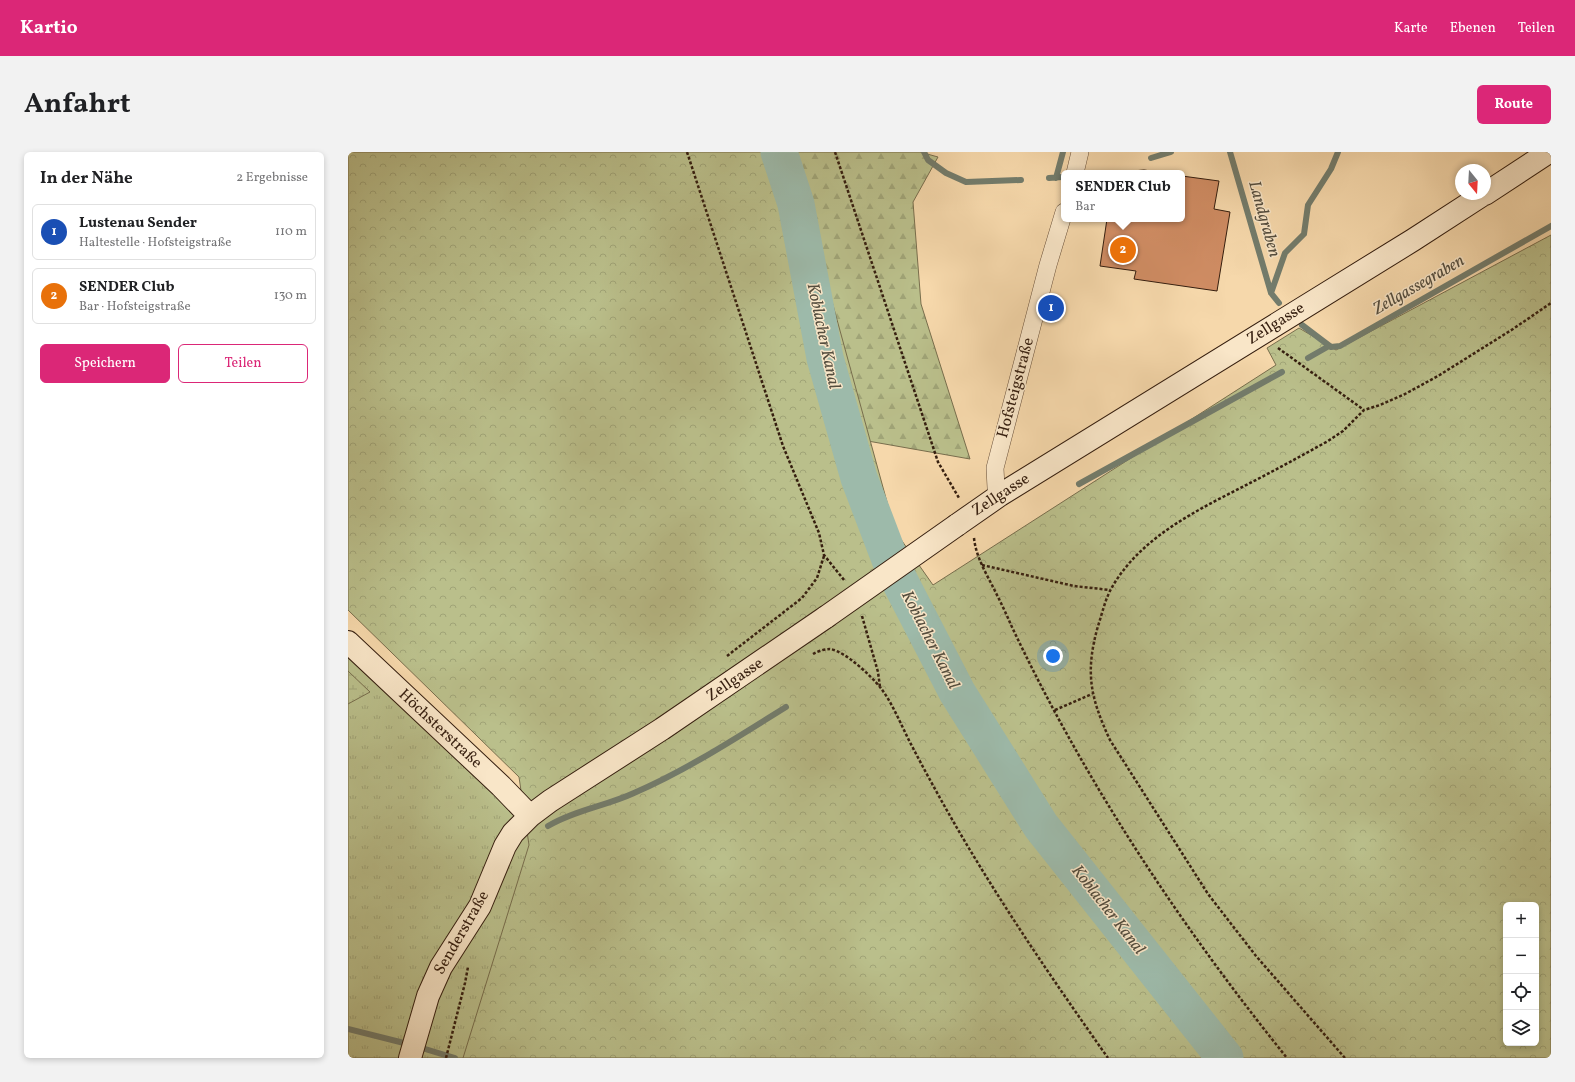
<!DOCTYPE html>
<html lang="de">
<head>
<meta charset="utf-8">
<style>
	:root { --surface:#fff; --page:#f2f2f2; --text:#202124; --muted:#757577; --line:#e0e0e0; --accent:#db2777 }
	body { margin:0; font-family:Vollkorn,serif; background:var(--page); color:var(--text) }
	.controls { position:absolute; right:12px; bottom:12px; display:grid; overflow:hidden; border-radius:6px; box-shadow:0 2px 6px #0003 }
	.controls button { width:36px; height:36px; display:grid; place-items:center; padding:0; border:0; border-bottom:1px solid var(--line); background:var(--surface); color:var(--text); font:20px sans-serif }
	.compass { position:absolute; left:1107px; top:12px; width:36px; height:36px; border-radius:50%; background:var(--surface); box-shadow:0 2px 6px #0003; rotate:162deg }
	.you { position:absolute; left:705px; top:504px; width:14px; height:14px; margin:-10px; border:3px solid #fff; border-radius:50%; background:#1a73e8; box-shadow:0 0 0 6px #1a73e833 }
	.badge { display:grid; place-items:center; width:26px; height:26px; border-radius:50%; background:var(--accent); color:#fff; font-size:13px; font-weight:700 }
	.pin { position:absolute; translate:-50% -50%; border:2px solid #fff; box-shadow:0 1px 4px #0006 }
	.popup { position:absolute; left:713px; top:18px; width:124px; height:52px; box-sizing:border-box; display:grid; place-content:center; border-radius:6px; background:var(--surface); filter:drop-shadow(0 1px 3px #0005); font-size:13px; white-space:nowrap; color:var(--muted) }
	.popup b { font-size:15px; color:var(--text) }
	.popup::after { content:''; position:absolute; left:50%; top:100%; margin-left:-8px; border:8px solid transparent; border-top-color:var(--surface) }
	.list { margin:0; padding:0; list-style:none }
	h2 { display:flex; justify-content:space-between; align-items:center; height:52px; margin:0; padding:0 16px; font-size:17px }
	h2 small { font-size:13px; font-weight:400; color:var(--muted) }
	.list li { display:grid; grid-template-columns:26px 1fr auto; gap:12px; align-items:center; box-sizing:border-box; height:56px; margin:0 8px 8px; padding:0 8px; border:1px solid var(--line); border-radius:6px }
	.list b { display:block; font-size:15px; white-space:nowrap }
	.list p { margin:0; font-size:13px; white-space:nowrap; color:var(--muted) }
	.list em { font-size:13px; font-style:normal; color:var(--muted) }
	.actions { display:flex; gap:8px; padding:12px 16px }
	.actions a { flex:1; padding:9px 0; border:1px solid var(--accent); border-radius:6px; text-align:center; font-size:14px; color:var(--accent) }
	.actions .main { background:var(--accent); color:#fff }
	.icon { flex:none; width:22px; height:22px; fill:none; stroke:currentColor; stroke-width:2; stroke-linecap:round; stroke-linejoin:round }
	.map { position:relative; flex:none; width:1203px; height:906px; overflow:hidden; border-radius:6px }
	header { display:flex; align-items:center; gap:24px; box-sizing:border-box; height:56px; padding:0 20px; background:var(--accent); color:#fff }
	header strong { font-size:19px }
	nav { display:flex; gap:22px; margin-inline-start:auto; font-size:14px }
	.intro { display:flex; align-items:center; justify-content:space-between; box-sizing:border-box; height:96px; padding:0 24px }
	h1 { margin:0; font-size:28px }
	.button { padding:10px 18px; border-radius:6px; background:var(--accent); color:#fff; font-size:14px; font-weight:700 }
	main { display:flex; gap:24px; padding:0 24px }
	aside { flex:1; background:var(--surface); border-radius:6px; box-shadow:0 2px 6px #0003 }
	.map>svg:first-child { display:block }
	.grass { fill:url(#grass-tufts); stroke:#786e4d }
	.forest { fill:url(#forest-firs); stroke:#786e4d }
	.wetland { fill:url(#wetland-marsh); stroke:#786e4d }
	.park { fill:url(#park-crowns); stroke:#786e4d; fill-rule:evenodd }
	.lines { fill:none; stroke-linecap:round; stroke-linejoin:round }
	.stream { stroke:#737c6c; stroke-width:6 }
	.river { stroke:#9dbaaa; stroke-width:37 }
	.building { fill:#cf8c63; stroke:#351e0f }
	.minor-casing { stroke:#654c36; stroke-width:18 }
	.secondary-casing { stroke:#351e0f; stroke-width:24 }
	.path { stroke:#351e0f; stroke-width:2.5; stroke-dasharray:3 2; stroke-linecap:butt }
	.minor { stroke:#f9e6c8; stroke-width:17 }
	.secondary { stroke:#f9e6c8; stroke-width:22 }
	.secondary-bridge-casing { stroke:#351e0f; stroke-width:24; stroke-linecap:butt }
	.secondary-bridge { stroke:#f9e6c8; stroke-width:22 }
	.labels { text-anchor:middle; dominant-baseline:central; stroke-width:3; stroke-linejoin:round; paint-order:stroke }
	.street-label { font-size:16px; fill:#351e0f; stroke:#f9e6c8 }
	.water-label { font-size:17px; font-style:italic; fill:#544d3e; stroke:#f9e6c8 }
</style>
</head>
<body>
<header>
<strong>Kartio</strong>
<nav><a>Karte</a><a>Ebenen</a><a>Teilen</a></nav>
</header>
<div class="intro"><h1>Anfahrt</h1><a class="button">Route</a></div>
<main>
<aside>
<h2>In der Nähe<small>2 Ergebnisse</small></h2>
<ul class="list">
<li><span class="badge" style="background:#1a4fb4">1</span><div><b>Lustenau Sender</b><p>Haltestelle · Hofsteigstraße</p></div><em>110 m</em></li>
<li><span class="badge" style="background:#e8710a">2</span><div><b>SENDER Club</b><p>Bar · Hofsteigstraße</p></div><em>130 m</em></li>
</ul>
<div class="actions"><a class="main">Speichern</a><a>Teilen</a></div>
</aside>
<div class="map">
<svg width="1203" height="906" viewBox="0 0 1203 906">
	<defs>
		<pattern id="grass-tufts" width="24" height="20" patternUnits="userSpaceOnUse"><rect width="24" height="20" fill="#babf8b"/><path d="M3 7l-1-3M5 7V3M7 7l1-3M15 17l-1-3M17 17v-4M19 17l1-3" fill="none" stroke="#a0a477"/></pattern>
		<pattern id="forest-firs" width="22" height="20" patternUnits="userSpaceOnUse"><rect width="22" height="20" fill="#babf8b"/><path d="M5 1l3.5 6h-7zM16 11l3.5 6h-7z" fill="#a0a477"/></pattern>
		<pattern id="wetland-marsh" width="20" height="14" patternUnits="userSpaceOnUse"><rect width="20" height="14" fill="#babf8b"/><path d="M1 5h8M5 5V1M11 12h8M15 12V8" fill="none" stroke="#a0a477"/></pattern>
		<pattern id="park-crowns" width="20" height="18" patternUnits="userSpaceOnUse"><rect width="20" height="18" fill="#babf8b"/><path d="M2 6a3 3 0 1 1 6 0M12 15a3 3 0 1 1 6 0" fill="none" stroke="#a0a477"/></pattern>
	</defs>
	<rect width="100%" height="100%" fill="#f6d8ab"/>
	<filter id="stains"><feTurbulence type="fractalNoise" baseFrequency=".005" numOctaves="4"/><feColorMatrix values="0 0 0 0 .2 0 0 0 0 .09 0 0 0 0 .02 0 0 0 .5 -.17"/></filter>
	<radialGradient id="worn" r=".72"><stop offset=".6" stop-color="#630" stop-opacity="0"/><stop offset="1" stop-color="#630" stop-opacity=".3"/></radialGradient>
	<path class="grass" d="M0,501l185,172 56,233h-241z"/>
	<path class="forest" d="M438,0h134l18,5 -25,45 8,102 49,155 -108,-19z"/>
	<path class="wetland" d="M0,519l22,21 -22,12z"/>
	<path class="park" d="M0,0h443l104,379 38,54 343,-220 -9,-17 32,-20 37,22 215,-115v823h-1088l66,-213 -10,-68 -171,-167zM1158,753h30v138h-30z"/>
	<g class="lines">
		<path class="stream" d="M576,0l4,8 18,13 20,9 55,-2
			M882,0l41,141 8,10
			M803,6l20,-6
			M701,26l13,-1
			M708,26l7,-26
			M923,141l14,-40 19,-19 4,-29 23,-36 7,-17
			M954,173l29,22 9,-1 211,-120
			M960,206l21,-12
			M731,332l203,-112
			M200,674c27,-16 58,-20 86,-33 53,-23 102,-55 152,-86
			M0,877l64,16 43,13"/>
		<path class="river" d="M431,0l17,52 29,154 34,120 35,92 63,122 84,134 184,232"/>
	</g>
	<path class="building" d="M796,18l7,1v2h-42z
		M834,24l37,5 -5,28 16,3 -13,79 -83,-12 2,-8 -36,-5 7,-47h75z"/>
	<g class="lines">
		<g class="minor-casing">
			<path id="minor" d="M727,21l5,-21
				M652,343l-4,-7 -1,-20 53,-203 16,-53"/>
		</g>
		<g class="secondary-casing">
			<path id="secondary" d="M1137,42l64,-42
				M609,373l43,-30 413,-255 71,-46
				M0,490l153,144 29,30
				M62,906l18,-62 13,-29 39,-61 25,-60 8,-13 17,-17 20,-15 112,-72 164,-112"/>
		</g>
		<path class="path" d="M339,0l96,294 36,87 5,22 20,25
			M487,0l103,310 21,36
			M930,196l86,62
			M626,386c2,19 12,35 20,51 6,12 12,24 17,36 73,155 169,300 276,433
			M634,413l92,21 36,4
			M514,464l16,56 2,15
			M465,502c5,-3 12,-5 17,-5 15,2 41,27 50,38 14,18 22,41 33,61 14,27 29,54 44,80 46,79 98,155 151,230
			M379,504l75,-58 15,-20 7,-22
			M707,558l37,-16
			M98,906l19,-75 3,-16
			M997,906l-89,-102 -48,-62 -98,-154c-20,-43 -25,-68 -12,-114 4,-12 7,-26 13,-37 30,-54 91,-81 143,-108 25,-13 49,-26 74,-40l15,-10 21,-21 16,-5 25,-11 33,-18 75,-47 38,-26"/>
		<use href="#minor" class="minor"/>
		<use href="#secondary" class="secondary"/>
		<g class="secondary-bridge-casing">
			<path id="secondary-bridge" d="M478,465l131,-92"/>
		</g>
		<use href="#secondary-bridge" class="secondary-bridge"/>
	</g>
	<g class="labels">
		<g class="street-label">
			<text transform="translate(928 172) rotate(-32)">Zellgasse</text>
			<text transform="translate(668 236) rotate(-75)">Hofsteigstraße</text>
			<text transform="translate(653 343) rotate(-33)">Zellgasse</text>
			<text transform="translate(387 528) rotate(-34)">Zellgasse</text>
			<text transform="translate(92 577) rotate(43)">Höchsterstraße</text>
			<text transform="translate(114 781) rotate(-60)">Senderstraße</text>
		</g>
		<g class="water-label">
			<text transform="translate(916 67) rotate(74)">Landgraben</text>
			<text transform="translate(1071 133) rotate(-30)">Zellgassegraben</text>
			<text transform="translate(475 184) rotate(78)">Koblacher Kanal</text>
			<text transform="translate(582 488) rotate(63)">Koblacher Kanal</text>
			<text transform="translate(760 758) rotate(52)">Koblacher Kanal</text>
		</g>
	</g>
	<rect width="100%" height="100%" filter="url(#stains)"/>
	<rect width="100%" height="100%" fill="url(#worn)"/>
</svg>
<div class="controls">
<button>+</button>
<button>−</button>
<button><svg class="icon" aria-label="locate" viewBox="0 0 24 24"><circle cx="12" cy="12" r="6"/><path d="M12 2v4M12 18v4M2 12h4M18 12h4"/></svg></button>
<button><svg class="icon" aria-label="layers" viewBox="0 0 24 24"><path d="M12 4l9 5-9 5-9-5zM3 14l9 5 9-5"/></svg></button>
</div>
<svg class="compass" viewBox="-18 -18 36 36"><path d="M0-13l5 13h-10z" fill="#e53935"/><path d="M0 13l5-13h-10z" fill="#757577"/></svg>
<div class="you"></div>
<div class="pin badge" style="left:703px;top:156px;background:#1a4fb4">1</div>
<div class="pin badge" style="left:775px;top:98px;background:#e8710a">2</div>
<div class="popup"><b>SENDER Club</b>Bar</div>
</div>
</main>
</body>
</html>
